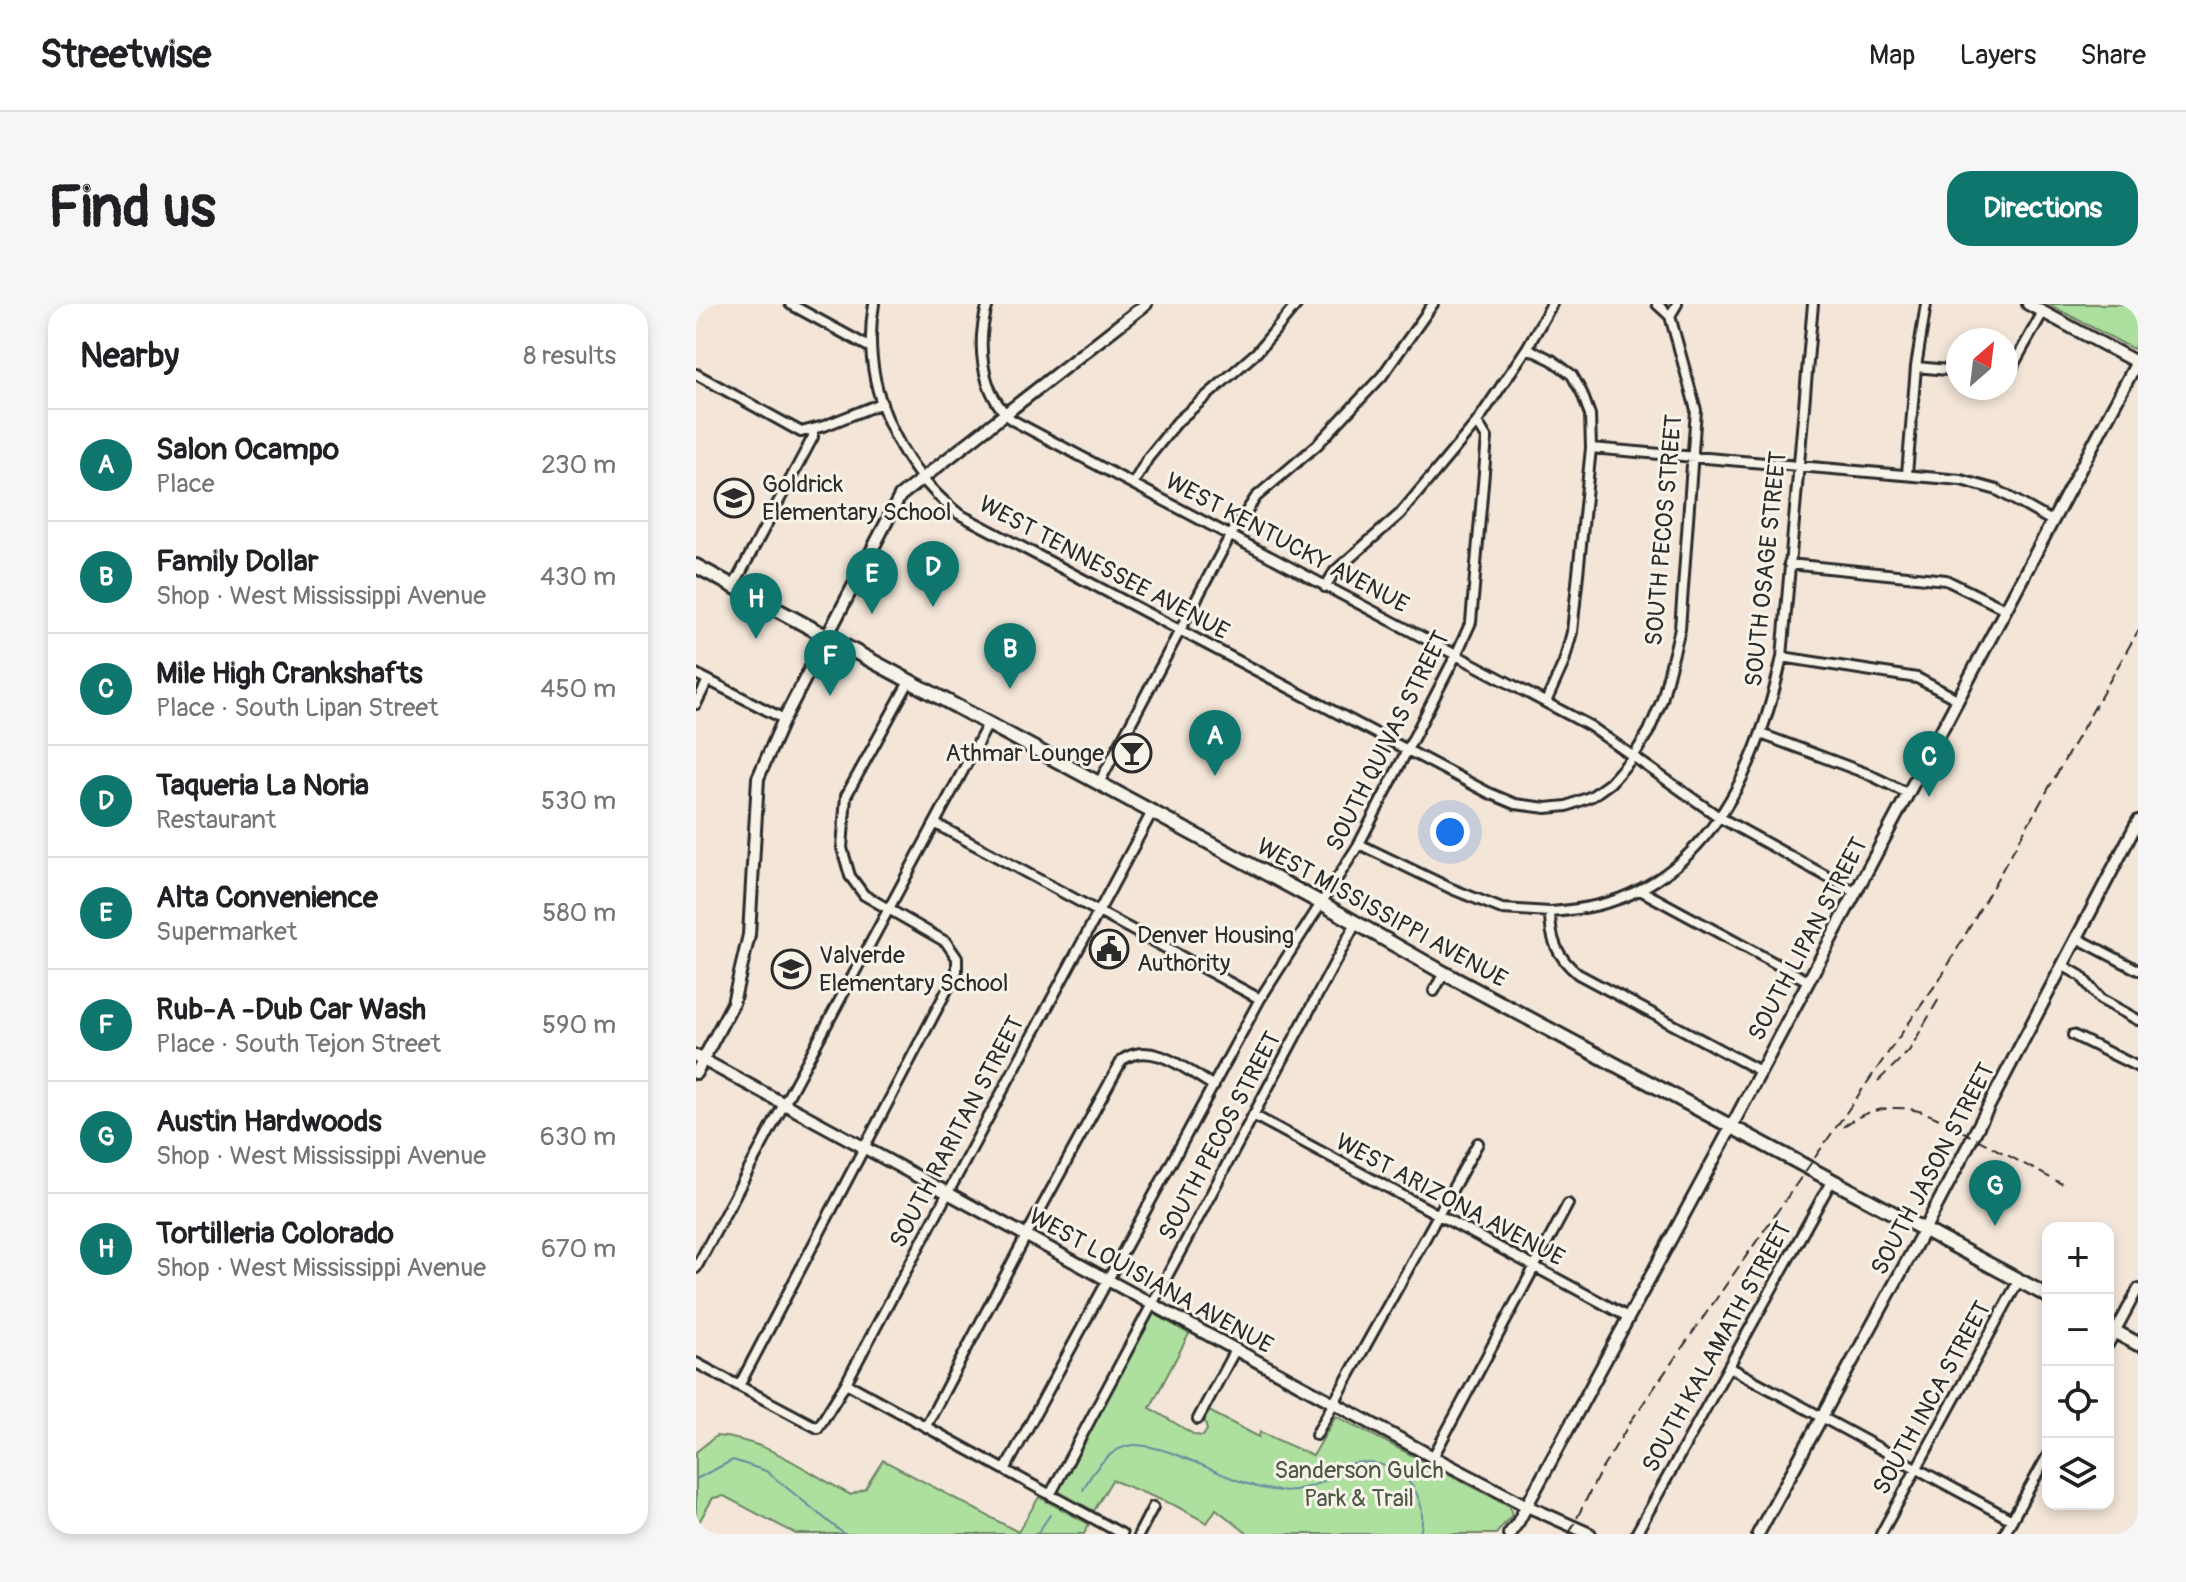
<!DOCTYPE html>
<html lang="en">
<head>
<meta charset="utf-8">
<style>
	:root { --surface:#fff; --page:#f6f6f6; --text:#202124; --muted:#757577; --line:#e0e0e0; --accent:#0f766e }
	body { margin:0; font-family:Pangolin,sans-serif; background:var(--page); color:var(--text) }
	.controls { position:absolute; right:24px; bottom:24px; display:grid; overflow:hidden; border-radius:16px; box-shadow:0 4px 12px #0003 }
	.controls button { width:72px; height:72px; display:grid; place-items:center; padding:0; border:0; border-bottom:2px solid var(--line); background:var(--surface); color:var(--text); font:40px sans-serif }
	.compass { position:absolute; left:1250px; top:24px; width:72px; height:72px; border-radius:50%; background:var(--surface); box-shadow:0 4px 12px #0003; rotate:28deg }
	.you { position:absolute; left:754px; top:528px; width:28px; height:28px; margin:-20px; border:6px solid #fff; border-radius:50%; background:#1a73e8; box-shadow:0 0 0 12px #1a73e833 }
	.badge { display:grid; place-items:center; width:52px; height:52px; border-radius:50%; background:var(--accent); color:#fff; font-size:26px; font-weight:700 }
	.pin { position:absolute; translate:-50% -66px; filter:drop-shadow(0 2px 4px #0008) }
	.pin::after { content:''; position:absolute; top:42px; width:28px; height:24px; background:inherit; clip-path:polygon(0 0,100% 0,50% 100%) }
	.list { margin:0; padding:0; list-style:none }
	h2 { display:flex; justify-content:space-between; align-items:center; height:104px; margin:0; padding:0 32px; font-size:34px }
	h2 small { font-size:26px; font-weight:400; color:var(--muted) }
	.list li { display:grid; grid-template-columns:52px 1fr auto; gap:24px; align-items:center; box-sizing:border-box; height:112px; padding:0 32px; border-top:2px solid var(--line) }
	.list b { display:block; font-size:30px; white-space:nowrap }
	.list p { margin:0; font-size:26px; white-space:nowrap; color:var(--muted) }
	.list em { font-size:26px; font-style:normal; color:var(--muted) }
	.icon { flex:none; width:44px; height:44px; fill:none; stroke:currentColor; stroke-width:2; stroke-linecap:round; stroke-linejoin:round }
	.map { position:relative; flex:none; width:1442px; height:1230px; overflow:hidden; border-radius:24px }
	header { display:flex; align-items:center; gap:48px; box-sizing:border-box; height:112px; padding:0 40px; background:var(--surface); border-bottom:2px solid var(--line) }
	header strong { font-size:38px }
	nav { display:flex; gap:44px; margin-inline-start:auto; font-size:28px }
	.intro { display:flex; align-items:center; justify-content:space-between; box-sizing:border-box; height:192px; padding:0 48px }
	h1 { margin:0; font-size:56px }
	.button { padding:20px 36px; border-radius:24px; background:var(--accent); color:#fff; font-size:28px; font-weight:700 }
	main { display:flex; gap:48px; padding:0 48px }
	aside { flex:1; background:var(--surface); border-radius:24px; box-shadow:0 4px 12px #0003 }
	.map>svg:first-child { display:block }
	.green { fill:#addf9f; stroke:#6c8565; stroke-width:2 }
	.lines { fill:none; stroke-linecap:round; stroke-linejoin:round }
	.stream { stroke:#658c9f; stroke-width:2 }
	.minor-casing { stroke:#2b2b2b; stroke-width:14 }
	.tertiary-casing { stroke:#2b2b2b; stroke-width:16 }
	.secondary-casing { stroke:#2b2b2b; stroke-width:18 }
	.minor { stroke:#f7f3e8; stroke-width:8 }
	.tertiary { stroke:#f7f3e8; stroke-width:10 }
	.secondary { stroke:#f7f3e8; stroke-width:12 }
	.rail { stroke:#2b2b2b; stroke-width:2; stroke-dasharray:12 6; stroke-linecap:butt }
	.labels { text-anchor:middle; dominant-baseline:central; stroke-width:6; stroke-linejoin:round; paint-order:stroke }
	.poi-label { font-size:24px; fill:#2b2b2b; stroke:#f7f3e8; text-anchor:start }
	.street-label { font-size:24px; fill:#2b2b2b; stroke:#f7f3e8 }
	.park-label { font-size:24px; fill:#4c5848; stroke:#f7f3e8 }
</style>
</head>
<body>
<header>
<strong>Streetwise</strong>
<nav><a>Map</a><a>Layers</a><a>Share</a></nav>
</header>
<div class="intro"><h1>Find us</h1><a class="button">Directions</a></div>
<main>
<aside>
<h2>Nearby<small>8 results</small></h2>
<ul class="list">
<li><span class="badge">A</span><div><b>Salon Ocampo</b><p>Place</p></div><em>230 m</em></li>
<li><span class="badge">B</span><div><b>Family Dollar</b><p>Shop · West Mississippi Avenue</p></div><em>430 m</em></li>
<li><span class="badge">C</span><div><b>Mile High Crankshafts</b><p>Place · South Lipan Street</p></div><em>450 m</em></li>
<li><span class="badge">D</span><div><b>Taqueria La Noria</b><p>Restaurant</p></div><em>530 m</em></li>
<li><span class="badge">E</span><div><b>Alta Convenience</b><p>Supermarket</p></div><em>580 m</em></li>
<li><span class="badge">F</span><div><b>Rub-A -Dub Car Wash</b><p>Place · South Tejon Street</p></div><em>590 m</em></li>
<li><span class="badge">G</span><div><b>Austin Hardwoods</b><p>Shop · West Mississippi Avenue</p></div><em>630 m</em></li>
<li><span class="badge">H</span><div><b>Tortilleria Colorado</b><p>Shop · West Mississippi Avenue</p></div><em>670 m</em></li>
</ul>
</aside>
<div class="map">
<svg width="1442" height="1230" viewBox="0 0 1442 1230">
	<rect width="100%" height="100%" fill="#f3e5d8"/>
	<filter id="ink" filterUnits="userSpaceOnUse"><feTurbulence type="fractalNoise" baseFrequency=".0125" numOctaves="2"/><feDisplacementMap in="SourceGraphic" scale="16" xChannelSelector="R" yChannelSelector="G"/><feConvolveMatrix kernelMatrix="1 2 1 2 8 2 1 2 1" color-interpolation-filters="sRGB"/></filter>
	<g filter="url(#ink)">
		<path class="green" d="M1352,0h90v37l-5,8z
			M455,1008l38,22 -39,74 45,27 8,1 4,-6 -3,-12 3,-8 52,27 1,-5 53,24 23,-40 174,90 2,9 -16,19h-248l-32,-25 -9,14 -31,-17 -64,-26 -18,31 -36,-20z
			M20,1132c53,4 89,35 135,59l14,-6 18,-29 135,72 21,-35 50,27 -5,10h-288l-72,-38 -11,2 -17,29v-75z"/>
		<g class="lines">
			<path class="stream" d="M0,1175l37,-19 33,11 78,63
				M387,1186c9,-19 30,-46 53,-45 45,2 101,45 146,46 14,0 35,-5 47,-13 6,-4 13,-12 19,-14 45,-10 84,25 72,70
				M341,1230l13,-19"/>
			<g class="minor-casing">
				<path id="minor" d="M94,0l81,44
					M178,0c-14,78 23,162 85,210l530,279 26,11 31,4 21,-2 25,-10 18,-13 23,-26 16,-26 13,-31 18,-71 16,-219 -26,-94 7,-12
					M292,0c-12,38 -8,88 24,116l578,306 129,91 136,75
					M961,0l13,12
					M831,44l25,12 20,15 10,18 8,22 1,33 -19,184 -8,30 -18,40
					M1220,63l42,4
					M0,70l105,58 23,-6 58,-23
					M1310,74l37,-66
					M895,144l370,32 36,10 55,31
					M1211,170l9,-107 10,-63
					M437,180l15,-26 30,-37 79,-69 40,-48
					M1093,260l157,16 59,29
					M37,283l80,-150v-8
					M629,283l10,-16 65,-57 77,-92
					M1086,353l135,21 40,21
					M0,370l88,45
					M0,400l12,-24
					M1065,430l107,40 39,19
					M403,479l131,-247 26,-39 61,-52 65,-69 51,-72
					M240,520l324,175
					M663,540l93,45 50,20 48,3c0,27 7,45 28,62l182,97
					M944,586l168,91
					M854,608c31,-2 61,-7 89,-22 86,-44 124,-144 143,-233l31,-353
					M1381,634l61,32
					M1366,661l19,11 19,23 38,21
					M738,687l10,-18
					M1377,731l65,32
					M557,811l375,202
					M0,964l292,-544
					M1412,1041l30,-56
					M0,1059l122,65 28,-45 306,-571
					M1033,1063l283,153
					M150,1079l276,151
					M43,1082l218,-415v-13l-11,-16 -82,-47 -14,-19 -8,-28 4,-52 64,-116
					M502,1115l37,-69
					M230,1122l100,-190 96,-176c30,-21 65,11 92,26
					M620,1131l162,-292
					M737,1153l135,-253
					M310,1164l254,-469 99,-155 97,-189 15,-33 16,-184 -10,-16 50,-74 25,-44
					M354,1191l306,-572
					M443,1230l14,-27
					M940,1230l196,-354
					M1185,1230l138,-254
					M1308,1230l44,-79"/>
			</g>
			<g class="tertiary-casing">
				<path id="tertiary" d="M1332,0l108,58
					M0,752l737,401 94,49 63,28
					M0,769l37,-70 16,-68 9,-157 26,-59 116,-223 246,-192
					M813,1230l9,-12 210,-389 410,-773
					M1062,1230l166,-304 214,-409"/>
			</g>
			<g class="secondary-casing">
				<path id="secondary" d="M0,262l627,338 121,69 604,323
					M1412,1024l30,16"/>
			</g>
			<use href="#minor" class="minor"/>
			<use href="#tertiary" class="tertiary"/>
			<use href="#secondary" class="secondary"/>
			<path class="rail" d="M1182,777l31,-30 32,-56
				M1147,823c28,-22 62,-25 94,-9l125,66
				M873,1230l31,-62 31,-51 312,-447 195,-343"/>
		</g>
	</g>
	<defs>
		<g id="school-ring" transform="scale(2)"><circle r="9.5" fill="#f7f3e8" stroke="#2b2b2b" stroke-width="1.5"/><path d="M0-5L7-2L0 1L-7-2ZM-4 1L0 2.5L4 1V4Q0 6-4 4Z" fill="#2b2b2b"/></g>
		<g id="bar-ring" transform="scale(2)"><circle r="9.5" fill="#f7f3e8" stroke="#2b2b2b" stroke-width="1.5"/><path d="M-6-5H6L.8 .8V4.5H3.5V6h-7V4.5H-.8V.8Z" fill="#2b2b2b"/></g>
		<g id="civic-ring" transform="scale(2)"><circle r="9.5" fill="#f7f3e8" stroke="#2b2b2b" stroke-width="1.5"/><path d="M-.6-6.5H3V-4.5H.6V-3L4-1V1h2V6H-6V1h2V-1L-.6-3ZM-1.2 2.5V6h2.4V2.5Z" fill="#2b2b2b"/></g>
	</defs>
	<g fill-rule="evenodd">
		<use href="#school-ring" x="38" y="194"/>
		<use href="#bar-ring" x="436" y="449"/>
		<use href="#civic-ring" x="413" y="645"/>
		<use href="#school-ring" x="95" y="665"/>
	</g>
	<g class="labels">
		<g class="poi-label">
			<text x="66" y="180">Goldrick<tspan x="66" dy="28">Elementary School</tspan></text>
			<text x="408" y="449" text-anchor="end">Athmar Lounge</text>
			<text x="441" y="631">Denver Housing<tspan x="441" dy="28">Authority</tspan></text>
			<text x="123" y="651">Valverde<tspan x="123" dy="28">Elementary School</tspan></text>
		</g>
		<g class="street-label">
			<text transform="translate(968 226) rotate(-85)">SOUTH PECOS STREET</text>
			<text transform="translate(591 239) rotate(28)">WEST KENTUCKY AVENUE</text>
			<text transform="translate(408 264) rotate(28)">WEST TENNESSEE AVENUE</text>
			<text transform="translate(1070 265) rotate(-84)">SOUTH OSAGE STREET</text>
			<text transform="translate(692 437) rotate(-63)">SOUTH QUIVAS STREET</text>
			<text transform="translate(686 609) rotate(29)">WEST MISSISSIPPI AVENUE</text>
			<text transform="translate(1112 635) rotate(-62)">SOUTH LIPAN STREET</text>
			<text transform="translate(261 828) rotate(-62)">SOUTH RARITAN STREET</text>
			<text transform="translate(524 832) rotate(-62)">SOUTH PECOS STREET</text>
			<text transform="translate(1237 865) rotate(-62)">SOUTH JASON STREET</text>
			<text transform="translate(754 896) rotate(28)">WEST ARIZONA AVENUE</text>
			<text transform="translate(455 977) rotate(29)">WEST LOUISIANA AVENUE</text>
			<text transform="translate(1021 1043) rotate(-61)">SOUTH KALAMATH STREET</text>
			<text transform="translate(1236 1094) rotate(-61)">SOUTH INCA STREET</text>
		</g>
		<g class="park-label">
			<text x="663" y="1166">Sanderson Gulch<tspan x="663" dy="28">Park &amp; Trail</tspan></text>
		</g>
	</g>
</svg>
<div class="controls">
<button>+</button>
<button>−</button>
<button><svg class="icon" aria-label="locate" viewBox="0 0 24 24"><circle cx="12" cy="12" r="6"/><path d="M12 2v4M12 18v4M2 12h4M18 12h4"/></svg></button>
<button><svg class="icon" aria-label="layers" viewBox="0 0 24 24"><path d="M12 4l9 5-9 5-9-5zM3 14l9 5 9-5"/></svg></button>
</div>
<svg class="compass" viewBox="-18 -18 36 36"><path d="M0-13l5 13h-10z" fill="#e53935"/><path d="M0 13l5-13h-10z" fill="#757577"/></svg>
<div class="you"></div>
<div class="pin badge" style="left:519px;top:472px">A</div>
<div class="pin badge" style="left:314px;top:385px">B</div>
<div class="pin badge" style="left:1233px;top:493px">C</div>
<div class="pin badge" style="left:237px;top:303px">D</div>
<div class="pin badge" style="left:176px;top:310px">E</div>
<div class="pin badge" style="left:134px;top:392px">F</div>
<div class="pin badge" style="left:1299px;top:922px">G</div>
<div class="pin badge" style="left:60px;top:335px">H</div>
</div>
</main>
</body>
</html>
